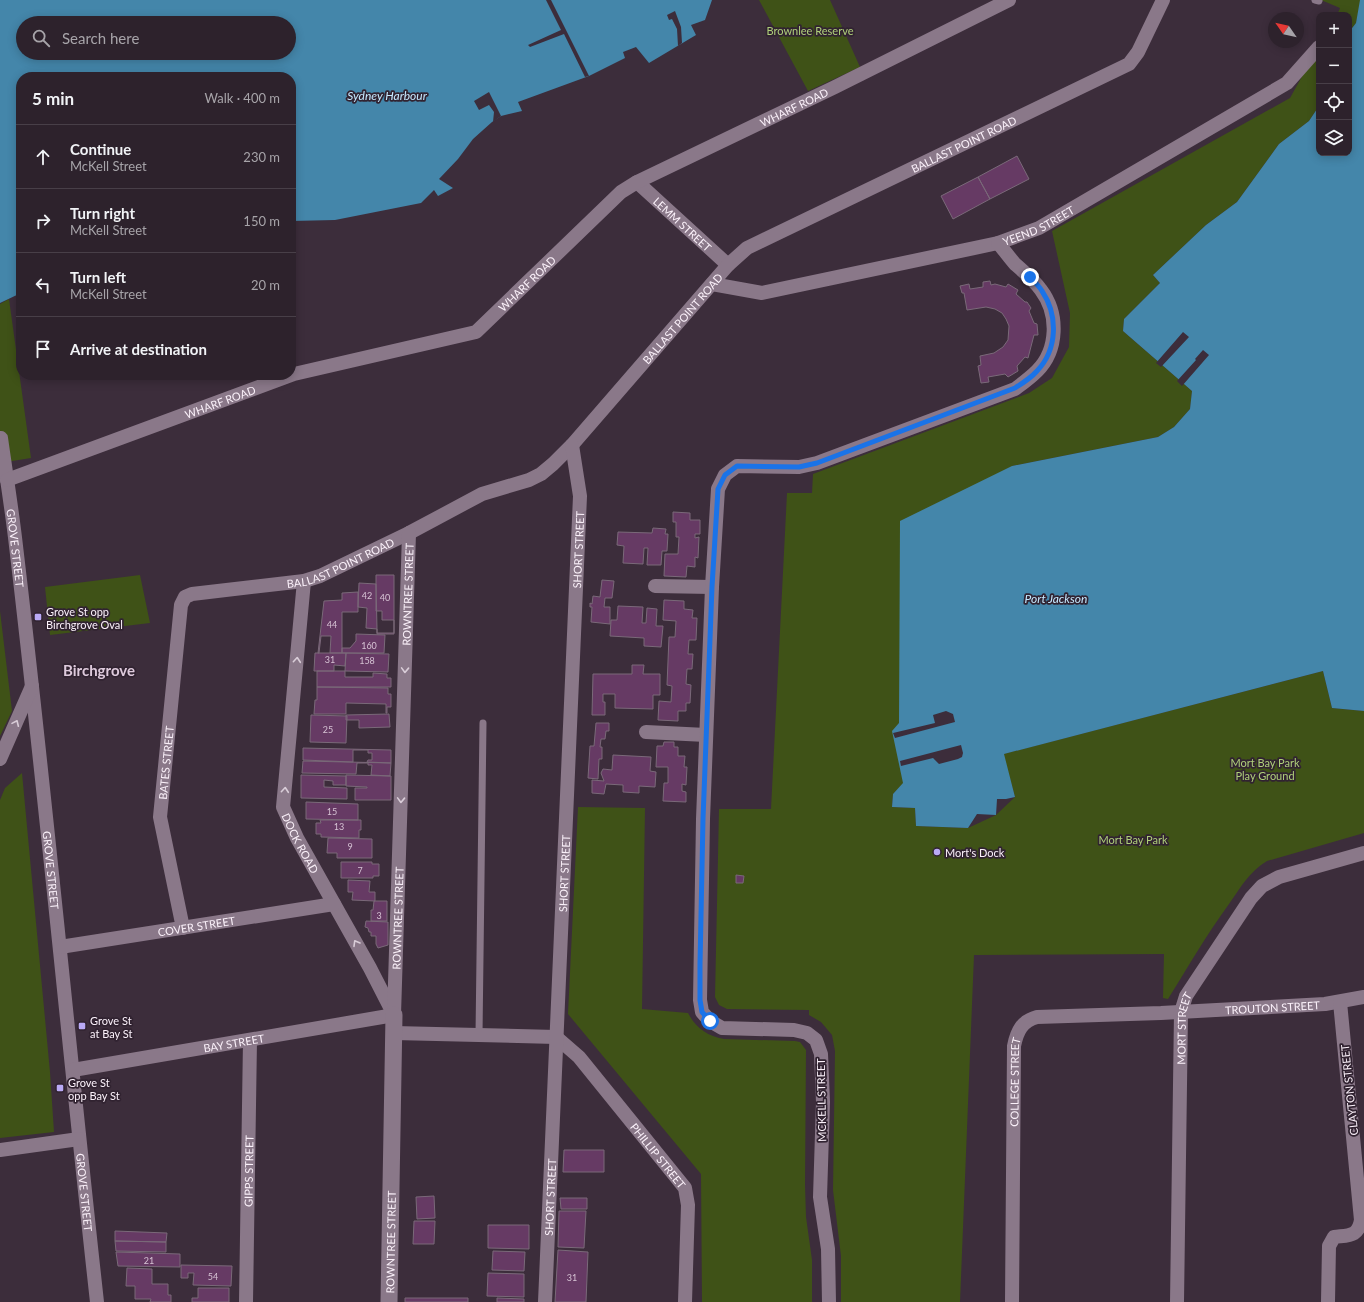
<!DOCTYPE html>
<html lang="en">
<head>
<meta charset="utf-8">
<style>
	:root { --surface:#2d222c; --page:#352a34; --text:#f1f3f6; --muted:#a7a4a9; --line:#483f48 }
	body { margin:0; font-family:Lato,sans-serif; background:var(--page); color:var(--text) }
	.controls { position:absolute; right:12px; top:12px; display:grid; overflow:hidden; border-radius:8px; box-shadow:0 2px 10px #0003 }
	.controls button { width:36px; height:36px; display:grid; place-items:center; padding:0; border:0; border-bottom:1px solid var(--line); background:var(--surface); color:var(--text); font:20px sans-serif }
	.compass { position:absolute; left:1268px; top:12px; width:36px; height:36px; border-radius:50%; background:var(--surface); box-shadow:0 2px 10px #0003; rotate:304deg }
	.stop { position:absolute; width:12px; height:12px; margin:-9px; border:3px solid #1a73e8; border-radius:50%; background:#fff }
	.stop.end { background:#1a73e8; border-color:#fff; box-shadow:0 1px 4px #0008 }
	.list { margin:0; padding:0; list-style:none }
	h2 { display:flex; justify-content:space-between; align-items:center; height:52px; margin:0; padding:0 16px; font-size:17px }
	h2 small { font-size:13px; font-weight:400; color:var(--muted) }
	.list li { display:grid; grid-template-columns:26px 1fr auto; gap:12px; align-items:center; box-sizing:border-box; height:64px; padding:0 16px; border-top:1px solid var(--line) }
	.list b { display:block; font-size:15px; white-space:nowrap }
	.list p { margin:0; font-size:13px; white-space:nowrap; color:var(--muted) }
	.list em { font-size:13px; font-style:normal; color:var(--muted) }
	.icon { flex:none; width:22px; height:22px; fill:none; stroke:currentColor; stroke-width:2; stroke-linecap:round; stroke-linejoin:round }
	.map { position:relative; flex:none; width:1364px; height:1302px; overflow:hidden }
	.search { position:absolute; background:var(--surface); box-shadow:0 2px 10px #0003; left:16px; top:16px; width:280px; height:44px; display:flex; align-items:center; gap:10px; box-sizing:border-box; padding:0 14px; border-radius:22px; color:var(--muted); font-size:15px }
	.panel { position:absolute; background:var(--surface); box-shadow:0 2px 10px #0003; left:16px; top:72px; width:280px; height:308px; border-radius:16px }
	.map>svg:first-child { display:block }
	.green { fill:#3f5217 }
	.water { fill:#4486aa; fill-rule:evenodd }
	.pier { fill:#3c2d3b }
	.building { fill:#663a64; stroke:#7a6979 }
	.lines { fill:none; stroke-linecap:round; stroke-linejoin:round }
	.service { stroke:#8a7889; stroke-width:7 }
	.minor { stroke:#8a7889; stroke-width:14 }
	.tertiary { stroke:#8a7889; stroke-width:17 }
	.oneway { stroke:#d9cdd8 }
	.route { stroke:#1a73e8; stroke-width:5 }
	.poi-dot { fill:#baaaf6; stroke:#312331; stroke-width:1.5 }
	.labels { text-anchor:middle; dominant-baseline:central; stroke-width:3.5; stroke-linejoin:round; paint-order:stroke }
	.number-label { font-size:9px; fill:#d6c3d4 }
	.park-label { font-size:11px; fill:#afcf7a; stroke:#312331 }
	.street-label { font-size:11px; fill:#fbf1fa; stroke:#312331 }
	.poi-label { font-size:11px; fill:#fbf1fa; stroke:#312331; text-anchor:start }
	.water-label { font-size:12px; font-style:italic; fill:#c6e9ff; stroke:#312331 }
	.district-label { font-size:15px; font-weight:bold; fill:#decadc; stroke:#312331 }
</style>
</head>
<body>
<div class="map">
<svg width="1364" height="1302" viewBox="0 0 1364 1302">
	<rect width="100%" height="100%" fill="#3c2d3b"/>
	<path class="green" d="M759,0h71l30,67 -52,24z
		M1321,0h40l-5,23 -7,9v-17h-12l3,-7z
		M1319,46v60l-10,15 -30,23 -42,58 -31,23 -53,50 7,8 -36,36 -1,12 69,60 -2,18 -16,18 -16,10 -146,29 -113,258 -6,7 11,52 -11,11 -1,13 23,1 1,18 52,2 28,-13 19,-18 -12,-43 320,-83 9,37 32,3v122l-97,28c-18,11 -26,26 -38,43 -22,30 -41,63 -61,95l-5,-1 1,-44 -190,1 -14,347h-119v-46l-8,-66 2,-139 -3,-16 -11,-13 -12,-7v-5l-82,-1 -8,-4 -4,-8 4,-188h52l16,-316h25l1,-19 216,-81 23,-15 17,-31 1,-34 -18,-82 238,-133z
		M9,299l22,159 -31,5v-159z
		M140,575l10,48 -100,12 -5,-48z
		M0,611l12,100 -12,25z
		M22,773l28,299 4,60 -54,6v-338l5,-12z
		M578,807l67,1 -3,201 46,4c8,15 19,23 36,26l71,2 5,1 6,8 -1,135 1,32 6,43v42h-110l-1,-128 -133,-160z"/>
	<path class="water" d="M0,0h712l-7,20 -14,5 5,10 -47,28 -13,-16 -13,5 2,6 -36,18 -71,26 4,9 -21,5 -9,6 -19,17 -15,20 -19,20 14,9 -15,8 -4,-6 -13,13 -86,17 -44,1v-144h-270v216l-21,10zM23,23h266v30h-266z
		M1360,0h4v711l-32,-3 -9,-37 -319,83 11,43 -9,2h-9l-1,16 -19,-1 -9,14 -52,-2 -1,-18 -23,-1 1,-13 10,-11 -11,-52 7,-8 1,-202 112,-55 146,-29 16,-10 16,-18 2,-18 -69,-60 1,-12 36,-36 -7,-8 53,-50 31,-23 42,-58 30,-23 10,-15v47h30v-121l7,-9z"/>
	<path class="pier" d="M546,0h5l38,76 -4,1 -21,-43 -34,13 -2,-2 33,-15z
		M675,11l6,16 1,16 -4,3 -1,-17 -5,-10 -3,1 -2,-5z
		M489,92l12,24 -8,6 1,-10 -5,-7 -10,5 -5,-9z
		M1183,332l6,5 -28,30 -5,-4z
		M1203,350l6,5 -27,31 -5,-5 19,-21 -1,-1z
		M946,711l7,3 2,8 -60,16 -2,-5 42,-10 -2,-8z
		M961,745l2,8 -1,4 -4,2 -19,5 -6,-6 -32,8 -1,-5z"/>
	<path class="building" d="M1017,156l12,23 -39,20 -12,-22z
		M978,177l12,22 -37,20 -12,-23z
		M990,281l1,4 4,-1 11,3 2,-3 10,6 -2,4 9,8h2l4,6 -2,3 5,12 3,1 1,11h-4l-6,23 -3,-1 -8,9 1,5 -10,6 -3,-3 -17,3 1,5 -8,1 -3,-17 3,-1 -1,-9 14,-3 9,-6 5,-7 1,-14 -3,-7 -4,-6 -7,-4 -9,-2 -19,3 -3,-17h-2l-2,-7 9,-2 1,5 13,-2v-5z
		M673,512l17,1v7h10v14h-5v4l4,-1 -1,21 -3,-1v10l-8,-1 -1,11 -22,-1 1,-22h13l1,-17h-3v-15h-3z
		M653,528l13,1 -1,5h3l-1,17h-5l-1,14h-14l1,-17h-4l-1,16 -20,-1 1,-17 -7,-1 1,-13 34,1z
		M376,575h18v59h-17v-5v4h17v-13h-12v-9h-6z
		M602,580l12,1 -2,17h-7l-1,9h6v17l-19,-2 1,-15h-2v-4l2,1 1,-8 7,1z
		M359,583l17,1 1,45 -11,-1 1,-20 -9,-1z
		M358,592v20h-16v41h-12l1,-17h-10l-2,17h-1l6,-52 18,-1v-7z
		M664,600l20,1v8l9,1 -1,8h5l-1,22h-7l-1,14h5l-1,15h-5l-1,15 5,1 -1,18h-4v8h-8v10l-20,-1 1,-19 12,1 1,-16 -5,-1 2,-48h6l1,-16 -13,-1z
		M618,606l25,1 -1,16h4l1,-15 10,1 -1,17h7l-2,21 -17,-1v-8l-34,-2 1,-16h6z
		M356,634l29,1 -1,18h-42v-5h8l6,-7z
		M315,653h31l-1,13 -11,-1v6h-20z
		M346,653l43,1 -1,18 -43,-1z
		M632,665h12l-1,9h17v21h-7v14l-38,-1v-14h-12v8h2v13h-13l1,-41h39z
		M317,671h28v6h28v-4l14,1v4h4v9h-74z
		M317,687l71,1v6h3v13h-4v6h-1v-9l-40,-1v11h-32l1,-14h2z
		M389,714l1,13 -31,1v-8h-13v-5z
		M311,715l36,1 -1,27 -36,-1z
		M596,723h13v8h-3l-1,8h-4l-1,8h2v12h-3l-1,20 -10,-1 2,-32h4z
		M664,742h10v5h4v9h7l-1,11h3l-1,18 -4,-1v7l4,1v10l-23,-1 1,-18h4v-16h-12l1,-21h6z
		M303,748l88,2v13l-24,-1 1,-2h4v-7h-4v-3h-15v12l-50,-2z
		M613,755l38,2 -1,14 6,1 -1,15 -16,-1v7l-16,-1v-7l-17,-1 -2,10 -12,-1v-13l12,1 -3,-8 2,-4 9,1z
		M303,761l88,2 -1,13 -19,-1 1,-10h-4v-2h-11l-1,11 -54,-1z
		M301,775l45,1v9h-13v-4l-9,-1v7l23,1v11l-46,-1z
		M346,775l45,1v24h-36v-12h12v-1l-21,-1z
		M306,802l52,2v16l-52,-1z
		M320,820h41v10h-2v8l-38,-1v-3h-5v-11h5z
		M328,838l44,1v19h-35v-5h-10z
		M341,862h31v2h7v12h-6v2h-32z
		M736,875l8,1 -1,7h-7z
		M348,880l22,1 -1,11h6v9l-23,-1 1,-8h-5z
		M374,901h13v20h-16v-11h2z
		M366,921l22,1v23l-10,3 -2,-4v-8h-5v-4h-2l-1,-4 -3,-1z
		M564,1150h40v22h-41z
		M434,1196l1,22 -18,1 -1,-22z
		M560,1198h27v11h-26z
		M559,1211h27l-2,37 -26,-1z
		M414,1221h21l-1,23h-21z
		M488,1225h41v24l-41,-1z
		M115,1231l52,2 -1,9 -51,-1z
		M115,1241l51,1v10l-50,-1z
		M558,1250l30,2 -2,50h-31z
		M493,1251l32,1 -1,19 -32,-1z
		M116,1252l64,2v13l-62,-1z
		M181,1265l51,1 -1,20 -38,-1 1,-12h-6v5h-7z
		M127,1268l25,1v15h16v11h3v7h-21l1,-3h-16v-13h-9z
		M488,1273l36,1v23l-37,-1z
		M198,1288h31v14h-37v-4h6z
		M405,1298h63v4h-63z
		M497,1298l27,1v3h-27z"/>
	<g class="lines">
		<path class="service" d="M1315,0l4,1
			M479,1035l4,-312"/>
		<g class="minor">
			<path id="s1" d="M637,182l91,83"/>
			<path id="s2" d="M712,284l50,9 236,-50 41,-15 248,-145 32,-36"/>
			<path id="s3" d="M1,438c5,36 11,72 15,108 30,252 53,504 81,756"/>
			<path id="s4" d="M7,480l287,-106 182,-42 145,-140 16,-10 198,-95 174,-87"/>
			<path id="s5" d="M304,581l-21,226 14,31 73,130 24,47"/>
			<path d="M655,586l57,1"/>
			<path d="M646,732l60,3"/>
			<path d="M0,759l32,-73"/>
			<path id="s6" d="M183,928l-23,-111 21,-212 4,-8 7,-3 112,-13 16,-5 89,-43 73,-39 47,-14 12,-6 12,-10 19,-19 156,-180 19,-17 382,-184 9,-12 25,-52"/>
			<path id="s7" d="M60,947l274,-43"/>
			<path id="s8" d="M394,1015l15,-482"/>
			<path id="s9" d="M394,1033l162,4 23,20 106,131 3,17 -3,97"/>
			<path id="s10" d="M73,1070l321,-55"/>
			<path d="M0,1150l79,-11"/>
			<path id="s11" d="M246,1302l4,-262"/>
			<path id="s12" d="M545,1302l35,-806 -8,-51"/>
			<path d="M829,1302l-1,-53 -8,-52 3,-95 -2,-48 -5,-14 -9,-7 -13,-3 -72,-2 -12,-7 -8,-9 -2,-12 3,-181 9,-232 6,-98 7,-14 12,-9 62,1 18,-4 198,-74c8,-6 15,-11 22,-18 21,-21 22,-57 4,-81 -7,-10 -17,-18 -26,-26 -6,-7 -11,-14 -17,-21"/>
			<path id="s13" d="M1012,1302l2,-256c3,-15 8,-25 23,-29l124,-4 164,-9 39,-7"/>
			<path id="s14" d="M1177,1302l4,-290 5,-16 65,-98 11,-12 17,-9 85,-24"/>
			<path d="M1328,1302l1,-56 5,-9c15,-2 24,0 27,-17l-21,-218"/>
		</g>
		<path class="tertiary" id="s15" d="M389,1302l5,-287"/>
	</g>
	<defs><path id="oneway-chevron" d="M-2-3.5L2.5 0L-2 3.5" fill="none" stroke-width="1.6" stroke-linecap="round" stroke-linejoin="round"/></defs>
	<g class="oneway">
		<use href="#oneway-chevron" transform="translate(297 660) rotate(-85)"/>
		<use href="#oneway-chevron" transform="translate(405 670) rotate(92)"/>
		<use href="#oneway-chevron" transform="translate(16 723) rotate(-66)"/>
		<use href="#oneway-chevron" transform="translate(285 790) rotate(-85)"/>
		<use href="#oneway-chevron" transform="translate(401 800) rotate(92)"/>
		<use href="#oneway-chevron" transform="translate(356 943) rotate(-120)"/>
	</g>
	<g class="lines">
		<path class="route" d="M710,1021l-8,-9 -2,-12v-36l3,-145 9,-232 6,-98 7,-14 12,-9 62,1 18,-4 198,-75c8,-5 16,-10 22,-17 21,-22 21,-56 5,-80 -3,-5 -8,-10 -12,-14"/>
	</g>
	<g class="poi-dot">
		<rect x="34" y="613" width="8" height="8" rx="2"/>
		<circle cx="937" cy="852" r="4"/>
		<rect x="78" y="1022" width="8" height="8" rx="2"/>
		<rect x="56" y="1084" width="8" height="8" rx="2"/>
	</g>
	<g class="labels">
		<g class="number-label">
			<text x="367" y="595">42</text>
			<text x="385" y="597">40</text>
			<text x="332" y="624">44</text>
			<text x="369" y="645">160</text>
			<text x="330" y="659">31</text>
			<text x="367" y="660">158</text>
			<text x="328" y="729">25</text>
			<text x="332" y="811">15</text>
			<text x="339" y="826">13</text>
			<text x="350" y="846">9</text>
			<text x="360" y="870">7</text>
			<text x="379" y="915">3</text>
			<text x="149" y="1260">21</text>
			<text x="213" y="1276">54</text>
			<text x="572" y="1277">31</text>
		</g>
		<g class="park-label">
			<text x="810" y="30">Brownlee Reserve</text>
			<text x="1265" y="762">Mort Bay Park<tspan x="1265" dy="13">Play Ground</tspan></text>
			<text x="1133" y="839">Mort Bay Park</text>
		</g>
		<g class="street-label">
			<text stroke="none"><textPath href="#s4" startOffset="887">WHARF ROAD</textPath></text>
			<text stroke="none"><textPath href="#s6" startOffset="1263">BALLAST POINT ROAD</textPath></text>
			<text stroke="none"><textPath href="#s1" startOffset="62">LEMM STREET</textPath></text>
			<text stroke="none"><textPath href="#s2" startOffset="336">YEEND STREET</textPath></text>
			<text stroke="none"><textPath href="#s4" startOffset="563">WHARF ROAD</textPath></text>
			<text stroke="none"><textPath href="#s6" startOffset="927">BALLAST POINT ROAD</textPath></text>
			<text stroke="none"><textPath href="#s4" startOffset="227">WHARF ROAD</textPath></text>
			<text stroke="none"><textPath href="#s3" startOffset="111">GROVE STREET</textPath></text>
			<text stroke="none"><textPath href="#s12" startOffset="753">SHORT STREET</textPath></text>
			<text stroke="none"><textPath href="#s6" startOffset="496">BALLAST POINT ROAD</textPath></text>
			<text stroke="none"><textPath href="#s8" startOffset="421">ROWNTREE STREET</textPath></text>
			<text stroke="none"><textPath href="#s6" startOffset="168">BATES STREET</textPath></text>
			<text stroke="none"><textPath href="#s5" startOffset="267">DOCK ROAD</textPath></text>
			<text stroke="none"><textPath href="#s3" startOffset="435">GROVE STREET</textPath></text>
			<text stroke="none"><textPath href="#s12" startOffset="429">SHORT STREET</textPath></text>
			<text stroke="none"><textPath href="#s8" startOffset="97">ROWNTREE STREET</textPath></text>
			<text stroke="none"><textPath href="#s7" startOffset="138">COVER STREET</textPath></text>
			<text stroke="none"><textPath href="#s13" startOffset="531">TROUTON STREET</textPath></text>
			<text stroke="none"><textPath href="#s14" startOffset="274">MORT STREET</textPath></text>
			<text stroke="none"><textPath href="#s10" startOffset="163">BAY STREET</textPath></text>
			<text stroke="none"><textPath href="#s13" startOffset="220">COLLEGE STREET</textPath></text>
			<text transform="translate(1349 1090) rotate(-96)">CLAYTON STREET</text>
			<text transform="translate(821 1100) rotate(-91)">MCKELL STREET</text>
			<text stroke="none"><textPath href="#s9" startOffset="319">PHILLIP STREET</textPath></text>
			<text stroke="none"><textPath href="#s11" startOffset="131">GIPPS STREET</textPath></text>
			<text stroke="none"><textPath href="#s3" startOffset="759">GROVE STREET</textPath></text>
			<text stroke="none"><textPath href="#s12" startOffset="105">SHORT STREET</textPath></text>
			<text stroke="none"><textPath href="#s15" startOffset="60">ROWNTREE STREET</textPath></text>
		</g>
		<g class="poi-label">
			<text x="46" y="611">Grove St opp<tspan x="46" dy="13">Birchgrove Oval</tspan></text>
			<text x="945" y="852">Mort's Dock</text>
			<text x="90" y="1020">Grove St<tspan x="90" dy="13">at Bay St</tspan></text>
			<text x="68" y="1082">Grove St<tspan x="68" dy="13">opp Bay St</tspan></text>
		</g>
		<g class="water-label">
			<text x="387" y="95">Sydney Harbour</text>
			<text x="1056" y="598">Port Jackson</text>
		</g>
		<g class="district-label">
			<text x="99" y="670">Birchgrove</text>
		</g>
	</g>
</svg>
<div class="controls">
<button>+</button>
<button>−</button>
<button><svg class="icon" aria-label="locate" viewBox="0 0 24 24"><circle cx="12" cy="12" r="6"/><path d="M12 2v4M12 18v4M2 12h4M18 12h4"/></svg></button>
<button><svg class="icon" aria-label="layers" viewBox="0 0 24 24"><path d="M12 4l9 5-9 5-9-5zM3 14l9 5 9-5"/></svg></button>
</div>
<svg class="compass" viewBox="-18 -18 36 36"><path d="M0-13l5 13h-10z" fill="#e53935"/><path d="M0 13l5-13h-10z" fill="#a7a4a9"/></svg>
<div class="stop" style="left:710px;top:1021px"></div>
<div class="stop end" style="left:1030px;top:277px"></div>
<div class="search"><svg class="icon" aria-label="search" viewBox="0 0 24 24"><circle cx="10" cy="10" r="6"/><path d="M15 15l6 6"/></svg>Search here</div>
<section class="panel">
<h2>5 min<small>Walk · 400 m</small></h2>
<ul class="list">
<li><svg class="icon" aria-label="ahead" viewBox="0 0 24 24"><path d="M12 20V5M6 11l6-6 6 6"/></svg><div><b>Continue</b><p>McKell Street</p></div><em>230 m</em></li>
<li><svg class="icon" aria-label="right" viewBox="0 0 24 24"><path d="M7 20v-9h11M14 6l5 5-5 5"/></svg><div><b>Turn right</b><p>McKell Street</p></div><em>150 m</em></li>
<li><svg class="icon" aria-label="left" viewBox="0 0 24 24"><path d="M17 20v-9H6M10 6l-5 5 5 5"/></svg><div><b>Turn left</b><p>McKell Street</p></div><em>20 m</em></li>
<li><svg class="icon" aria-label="arrive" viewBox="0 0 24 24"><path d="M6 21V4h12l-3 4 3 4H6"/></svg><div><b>Arrive at destination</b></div></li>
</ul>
</section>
</div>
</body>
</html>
